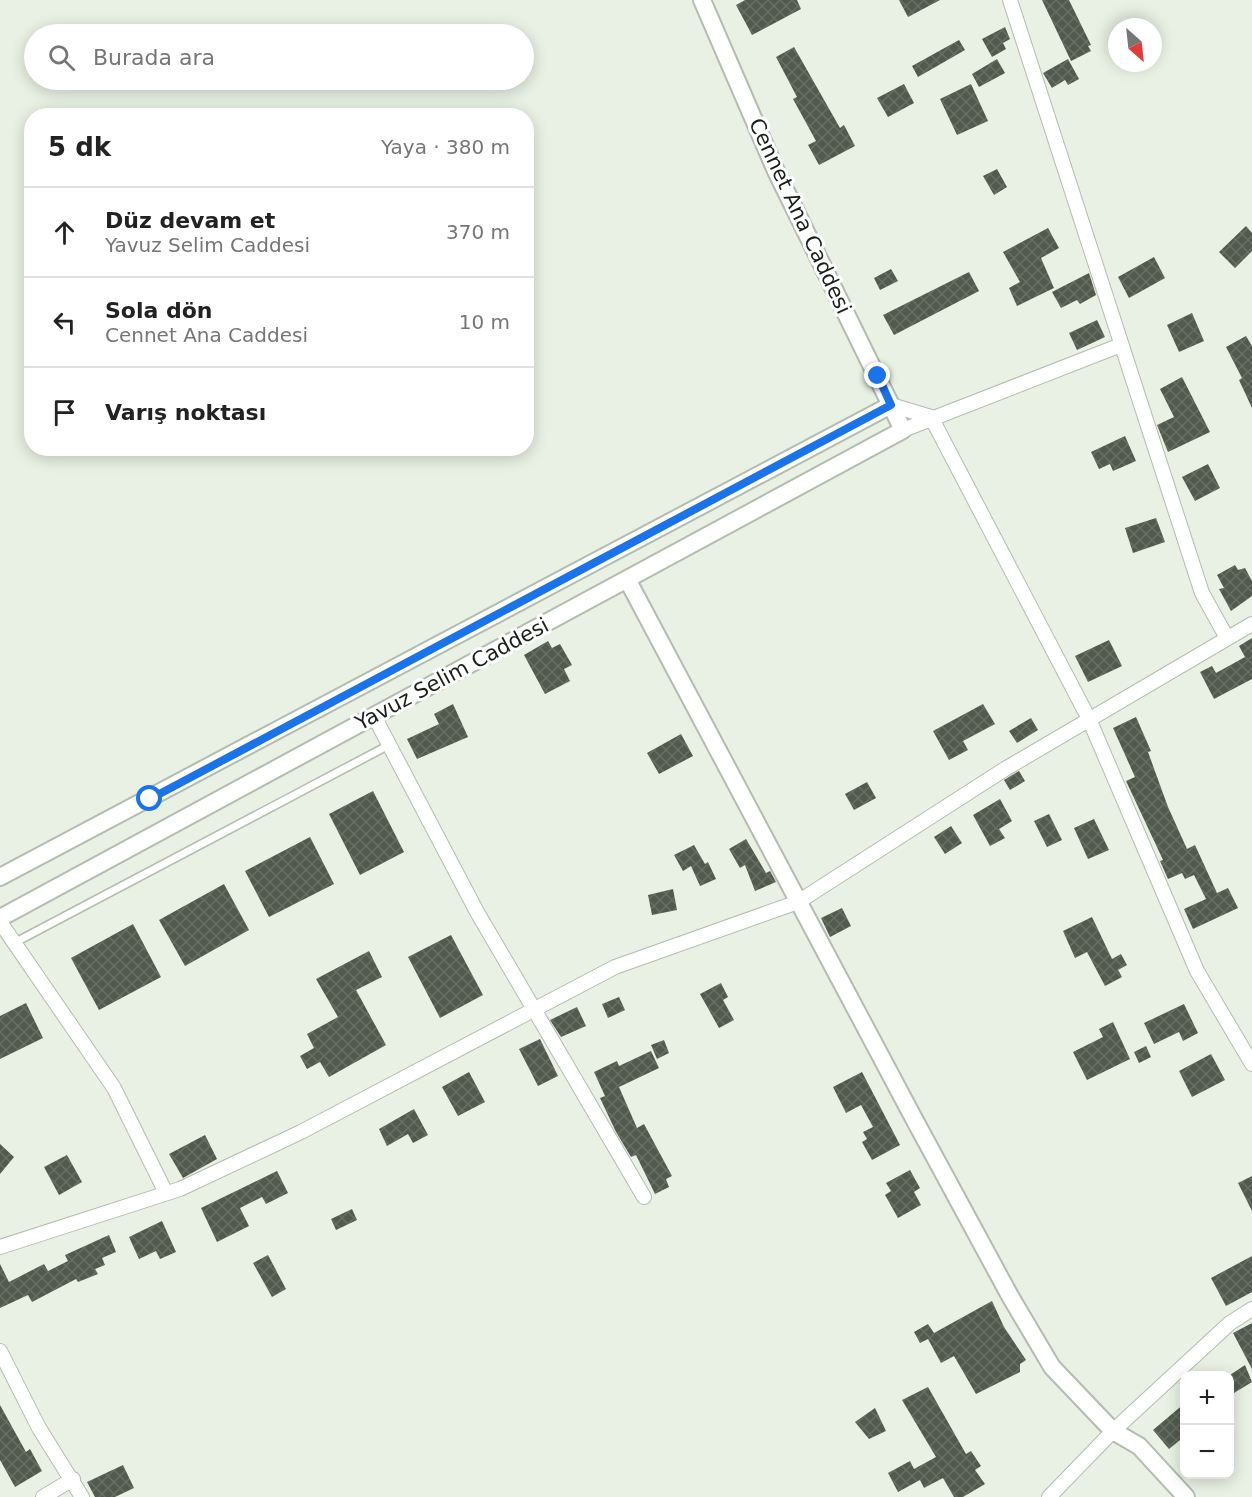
<!DOCTYPE html>
<html lang="tr">
<head>
<meta charset="utf-8">
<style>
	:root { --surface:#fff; --page:#f2f2f2; --text:#222; --muted:#767676; --line:#e0e0e0 }
	body { margin:0; font-family:"DejaVu Sans",sans-serif; background:var(--page); color:var(--text) }
	.controls { position:absolute; right:18px; bottom:18px; display:grid; overflow:hidden; border-radius:12px; box-shadow:0 3px 15px #0003 }
	.controls button { width:54px; height:54px; display:grid; place-items:center; padding:0; border:0; border-bottom:2px solid var(--line); background:var(--surface); color:var(--text); font:30px sans-serif }
	.compass { position:absolute; left:1108px; top:18px; width:54px; height:54px; border-radius:50%; background:var(--surface); box-shadow:0 3px 15px #0003; rotate:153deg }
	.stop { position:absolute; width:18px; height:18px; margin:-14px; border:4px solid #1a73e8; border-radius:50%; background:#fff }
	.stop.end { background:#1a73e8; border-color:#fff; box-shadow:0 2px 6px #0008 }
	.list { margin:0; padding:0; list-style:none }
	h2 { display:flex; justify-content:space-between; align-items:center; height:78px; margin:0; padding:0 24px; font-size:26px }
	h2 small { font-size:20px; font-weight:400; color:var(--muted) }
	.list li { display:grid; grid-template-columns:39px 1fr auto; gap:18px; align-items:center; box-sizing:border-box; height:90px; padding:0 24px; border-top:2px solid var(--line) }
	.list b { display:block; font-size:22px; white-space:nowrap }
	.list p { margin:0; font-size:20px; white-space:nowrap; color:var(--muted) }
	.list em { font-size:20px; font-style:normal; color:var(--muted) }
	.icon { flex:none; width:33px; height:33px; fill:none; stroke:currentColor; stroke-width:2; stroke-linecap:round; stroke-linejoin:round }
	.map { position:relative; flex:none; width:1252px; height:1497px; overflow:hidden }
	.search { position:absolute; background:var(--surface); box-shadow:0 3px 15px #0003; left:24px; top:24px; width:510px; height:66px; display:flex; align-items:center; gap:15px; box-sizing:border-box; padding:0 21px; border-radius:33px; color:var(--muted); font-size:22px }
	.panel { position:absolute; background:var(--surface); box-shadow:0 3px 15px #0003; left:24px; top:108px; width:510px; height:348px; border-radius:24px }
	.map>svg:first-child { display:block }
	.building { fill:url(#building-cross-hatch) }
	.lines { fill:none; stroke-linecap:round; stroke-linejoin:round }
	.service-casing { stroke:#b3bcaf; stroke-width:10 }
	.minor-casing { stroke:#b3bcaf; stroke-width:16 }
	.tertiary-casing { stroke:#b3bcaf; stroke-width:20 }
	.service { stroke:#fff; stroke-width:7 }
	.minor { stroke:#fff; stroke-width:14 }
	.tertiary { stroke:#fff; stroke-width:16 }
	.route { stroke:#1a73e8; stroke-width:8 }
	.labels { text-anchor:middle; dominant-baseline:central; stroke-width:6; stroke-linejoin:round; paint-order:stroke }
	.street-label { font-size:21px; fill:#1b1f1a; stroke:#fff }
</style>
</head>
<body>
<div class="map">
<svg width="1252" height="1497" viewBox="0 0 1252 1497">
	<defs>
		<pattern id="building-cross-hatch" width="8" height="8" patternUnits="userSpaceOnUse" patternTransform="scale(1.5)"><rect width="8" height="8" fill="#525a4e"/><path d="M0 0l8 8M0 8l8-8" fill="none" stroke="#676e64"/></pattern>
	</defs>
	<rect width="100%" height="100%" fill="#e8f1e3"/>
	<path class="building" d="M745,0h52l4,9 -49,26 -16,-30z
		M899,0h41l-32,17z
		M1042,0h27l22,45 -3,1 3,5 -20,10z
		M1005,27l5,12 -7,4 3,6 -14,8 -10,-18z
		M959,40l6,10 -47,27 -6,-11z
		M794,47l46,81 4,-3 11,21 -36,19 -11,-20 8,-4 -23,-42 4,-2 -21,-40z
		M997,59l8,14 -26,14 -7,-13z
		M1068,59l11,20 -11,6 -3,-5 -13,8 -9,-15z
		M904,84l10,19 -26,14 -11,-19z
		M971,84l17,37 -31,14 -17,-36z
		M997,169l10,18 -13,8 -11,-19z
		M1246,226l6,7v18l-17,17 -16,-16z
		M1048,228l11,20 -18,10 13,30 -37,18 -8,-18 11,-6 -17,-30z
		M1154,257l11,21 -36,20 -11,-21z
		M891,269l7,12 -18,9 -6,-12z
		M969,272l10,19 -85,44 -11,-20z
		M1089,273l7,22 -16,9 -3,-4 -16,8 -9,-16z
		M1192,313l12,28 -25,11 -12,-27z
		M1097,320l8,17 -28,13 -8,-17z
		M1246,336l6,10v62l-13,-28 3,-2 -16,-31z
		M1182,377l28,55 -42,20 -11,-27 17,-8 -14,-28z
		M1125,436l11,25 -23,10 -3,-7 -11,5 -8,-17z
		M1208,464l12,24 -25,13 -13,-24z
		M1156,518l9,24 -32,11 -8,-25z
		M1235,565l3,5 7,-2 7,13v15l-21,15 -12,-22 5,-1 -7,-13z
		M1252,638v41l-38,20 -14,-27 12,-6 4,7 29,-16 -6,-11z
		M1109,640l13,26 -34,16 -13,-26z
		M548,641l4,7 8,-4 12,21 -8,4 6,12 -25,13 -21,-39z
		M453,704l15,33 -51,22 -10,-20 32,-15 -5,-10z
		M983,704l12,20 -32,17 5,9 -19,10 -16,-29z
		M1136,717l15,34 -3,1 20,55 19,42 8,-4 22,48 11,-5 10,20 -45,21 -9,-20 22,-10 -12,-24 -9,4 -3,-6 -14,6 -8,-18 3,-1 -37,-79 9,-4 -22,-49z
		M1031,718l7,12 -21,13 -8,-12z
		M681,734l12,22 -34,18 -12,-21z
		M1019,771l6,10 -15,9 -6,-10z
		M867,782l9,16 -22,12 -9,-16z
		M373,791l31,61 -44,23 -31,-61z
		M1000,799l12,22 -13,8 6,9 -15,8 -17,-31z
		M1049,814l13,26 -15,7 -13,-26z
		M1094,819l15,31 -21,9 -14,-31z
		M951,826l11,17 -17,11 -11,-17z
		M310,837l24,47 -65,33 -24,-46z
		M746,839l20,34 4,-2 6,11 -21,9 -10,-26 -5,3 -11,-19z
		M694,845l11,19 3,-2 8,17 -16,7 -9,-20 -8,5 -9,-16z
		M224,884l25,46 -64,36 -26,-46z
		M673,889l4,21 -25,5 -4,-20z
		M842,908l9,18 -21,11 -9,-19z
		M1092,917l20,42 9,-5 6,11 -9,5 4,7 -17,9 -18,-34 -12,6 -12,-27z
		M133,924l28,53 -62,33 -28,-52z
		M451,935l32,60 -43,23 -32,-61z
		M369,951l13,26 -26,13 30,55 -57,32 -9,-15 -13,7 -7,-13 14,-8 -7,-14 31,-17 -22,-38z
		M721,983l7,14 -5,3 11,20 -15,8 -19,-34z
		M619,997l6,13 -17,8 -6,-14z
		M26,1003l17,35 -43,21v-43z
		M1184,1004l14,29 -15,8 -4,-9 -25,12 -10,-21z
		M577,1007l9,19 -25,11 -11,-17z
		M1113,1022l17,37 -43,21 -14,-28 30,-15 -4,-8z
		M540,1039l18,37 -20,10 -19,-37z
		M664,1040l5,13 -12,6 -6,-14z
		M1146,1046l5,11 -12,6 -5,-11z
		M651,1051l8,17 -40,19 18,41 7,-4 28,52 -6,3 3,8 -14,7 -19,-39 -5,2 -15,-25 -16,-34 5,-2 -11,-24 23,-11 2,5z
		M1211,1054l14,26 -33,17 -13,-26z
		M469,1072l16,30 -27,14 -16,-29z
		M862,1072l38,73 -28,15 -10,-18 5,-3 -4,-7 10,-5 -12,-22 -15,8 -13,-26z
		M414,1109l14,26 -15,8 -5,-9 -21,12 -8,-17z
		M205,1135l12,24 -34,19 -14,-24z
		M0,1144l14,13 -14,17z
		M67,1155l15,27 -23,13 -15,-28z
		M910,1170l10,18 -6,4 7,13 -23,13 -13,-23 6,-4 -5,-8z
		M277,1171l11,22 -22,11 -4,-7 -22,11 9,18 -32,16 -16,-34z
		M1252,1176v35l-14,-28z
		M352,1209l5,11 -21,10 -5,-11z
		M162,1221l14,31 -16,7 -4,-8 -17,8 -10,-22z
		M109,1235l7,17 -14,6 3,7 -10,4 3,5 -20,8 -2,-3 -44,23 -4,-7 -28,13v-44l9,18 35,-18 4,7 20,-10 -3,-6z
		M268,1255l18,34 -14,8 -19,-34z
		M1252,1256v36l-26,14 -15,-28z
		M992,1301l12,26 22,33 -6,4v8l-44,22 -22,-38 -13,7 -13,-24 -8,4 -6,-11 14,-8 6,9z
		M1252,1323v46l-19,-36z
		M1245,1365l7,17 -18,11 -4,-8v-10z
		M928,1387l38,67 5,-3 10,15 -6,4 10,14 -22,13h-9l-11,-19 -19,10 -4,-8 -22,12 -10,-19 22,-12 4,8 22,-12 -34,-57z
		M1185,1403v33l-16,13 -16,-19z
		M0,1405l26,47 4,-3 12,22 -27,16 -15,-27z
		M875,1408l11,23 -17,8 -14,-17z
		M123,1465l11,23 -19,9h-20l-8,-15z"/>
	<g class="lines">
		<g class="service-casing">
			<path id="service" d="M14,943l375,-198"/>
		</g>
		<g class="minor-casing">
			<path id="minor" d="M1010,0l192,593 25,45
				M891,405l40,12 158,302 108,252 55,93
				M903,430l218,-85
				M374,716l103,196 167,285
				M0,922l114,166 52,105
				M0,1247l180,-58 121,-57 314,-165 183,-65 207,-133 247,-145
				M0,1351l39,77 43,69
				M43,1497l30,-18
				M1049,1497l64,-66 117,-108 22,-14"/>
		</g>
		<g class="tertiary-casing">
			<path id="tertiary" d="M627,579l286,538 97,179 42,71 61,64 26,15 47,51
				M0,877l891,-472
				M0,918l903,-488 -127,-259 -74,-171"/>
		</g>
		<use href="#service" class="service"/>
		<use href="#minor" class="minor"/>
		<use href="#tertiary" class="tertiary"/>
	</g>
	<g class="lines">
		<path class="route" d="M150,799l741,-394 -13,-29"/>
	</g>
	<g class="labels">
		<g class="street-label">
			<text transform="translate(800 216) rotate(65)">Cennet Ana Caddesi</text>
			<text transform="translate(452 674) rotate(-28)">Yavuz Selim Caddesi</text>
		</g>
	</g>
</svg>
<div class="controls">
<button>+</button>
<button>−</button>
</div>
<svg class="compass" viewBox="-18 -18 36 36"><path d="M0-13l5 13h-10z" fill="#e53935"/><path d="M0 13l5-13h-10z" fill="#767676"/></svg>
<div class="stop" style="left:150px;top:799px"></div>
<div class="stop end" style="left:878px;top:376px"></div>
<div class="search"><svg class="icon" aria-label="search" viewBox="0 0 24 24"><circle cx="10" cy="10" r="6"/><path d="M15 15l6 6"/></svg>Burada ara</div>
<section class="panel">
<h2>5 dk<small>Yaya · 380 m</small></h2>
<ul class="list">
<li><svg class="icon" aria-label="ahead" viewBox="0 0 24 24"><path d="M12 20V5M6 11l6-6 6 6"/></svg><div><b>Düz devam et</b><p>Yavuz Selim Caddesi</p></div><em>370 m</em></li>
<li><svg class="icon" aria-label="left" viewBox="0 0 24 24"><path d="M17 20v-9H6M10 6l-5 5 5 5"/></svg><div><b>Sola dön</b><p>Cennet Ana Caddesi</p></div><em>10 m</em></li>
<li><svg class="icon" aria-label="arrive" viewBox="0 0 24 24"><path d="M6 21V4h12l-3 4 3 4H6"/></svg><div><b>Varış noktası</b></div></li>
</ul>
</section>
</div>
</body>
</html>
